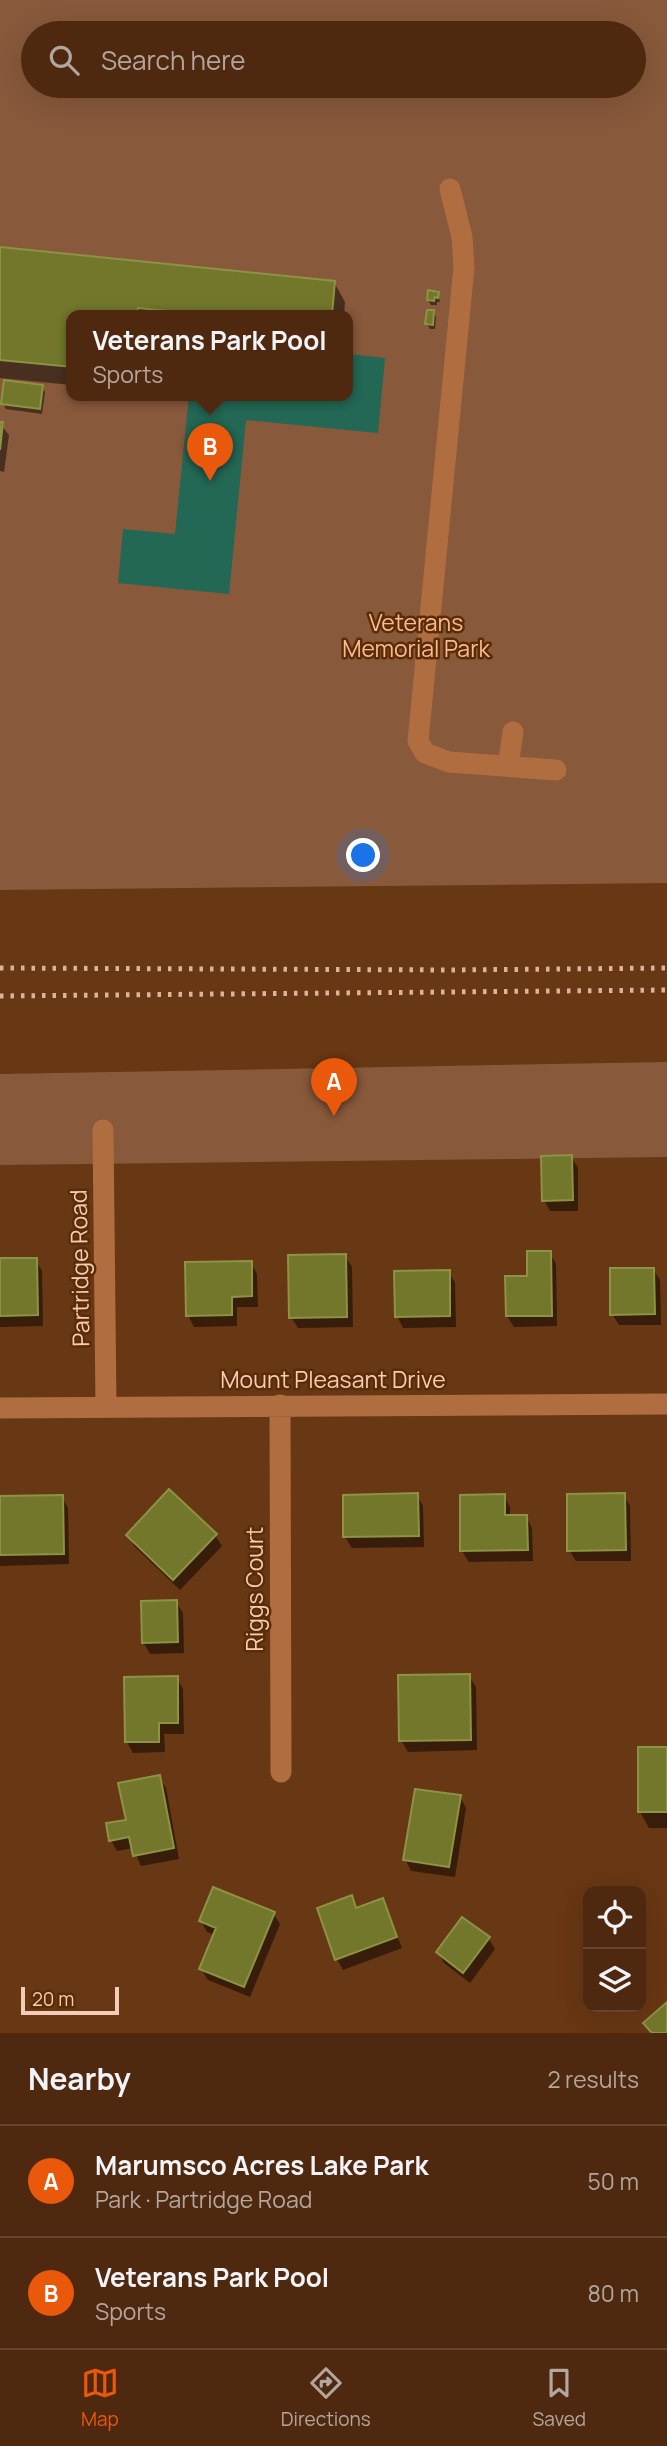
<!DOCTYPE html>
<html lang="en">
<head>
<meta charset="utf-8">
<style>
	:root { --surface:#4e290f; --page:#553118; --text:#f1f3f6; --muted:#b3a69e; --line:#65452f; --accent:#ea580c }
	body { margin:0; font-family:Manrope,sans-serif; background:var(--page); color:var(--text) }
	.controls { position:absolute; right:21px; bottom:21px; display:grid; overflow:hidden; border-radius:14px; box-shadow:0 7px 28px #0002 }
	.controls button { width:63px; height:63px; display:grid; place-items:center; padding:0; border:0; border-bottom:2px solid var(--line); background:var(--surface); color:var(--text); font:35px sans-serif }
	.scale { position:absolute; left:21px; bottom:18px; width:98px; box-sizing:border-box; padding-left:7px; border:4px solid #f3cdb7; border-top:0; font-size:19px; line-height:24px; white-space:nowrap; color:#f3cdb7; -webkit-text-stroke:5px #5c2c07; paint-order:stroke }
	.you { position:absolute; left:364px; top:856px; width:24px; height:24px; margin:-18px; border:5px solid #fff; border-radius:50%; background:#1a73e8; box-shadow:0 0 0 10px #1a73e833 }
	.badge { display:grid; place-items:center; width:46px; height:46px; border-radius:50%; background:var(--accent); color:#fff; font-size:23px; font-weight:700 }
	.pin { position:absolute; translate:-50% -58px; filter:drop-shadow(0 2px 4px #0008) }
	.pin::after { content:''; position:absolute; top:37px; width:24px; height:21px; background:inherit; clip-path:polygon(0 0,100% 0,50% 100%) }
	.popup { position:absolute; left:66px; top:310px; width:287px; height:91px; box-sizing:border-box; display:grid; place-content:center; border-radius:14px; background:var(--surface); filter:drop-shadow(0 2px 5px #0005); font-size:23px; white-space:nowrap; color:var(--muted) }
	.popup b { font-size:26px; color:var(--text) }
	.popup::after { content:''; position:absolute; left:50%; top:100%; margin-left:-14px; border:14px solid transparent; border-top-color:var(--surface) }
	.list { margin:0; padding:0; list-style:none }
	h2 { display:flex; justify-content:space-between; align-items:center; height:91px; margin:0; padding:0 28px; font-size:30px }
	h2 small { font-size:23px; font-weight:400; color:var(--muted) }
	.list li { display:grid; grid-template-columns:46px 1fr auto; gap:21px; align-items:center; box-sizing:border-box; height:112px; padding:0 28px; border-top:2px solid var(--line) }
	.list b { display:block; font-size:26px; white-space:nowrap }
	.list p { margin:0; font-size:23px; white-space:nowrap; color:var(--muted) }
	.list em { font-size:23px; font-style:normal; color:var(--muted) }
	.icon { flex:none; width:38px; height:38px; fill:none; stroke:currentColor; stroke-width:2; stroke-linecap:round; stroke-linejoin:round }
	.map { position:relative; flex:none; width:667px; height:2033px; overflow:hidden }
	.search { position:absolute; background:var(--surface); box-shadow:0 7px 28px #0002; left:21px; right:21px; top:21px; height:77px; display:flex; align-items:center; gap:18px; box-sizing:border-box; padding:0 24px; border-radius:38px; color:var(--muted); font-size:26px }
	.sheet { height:315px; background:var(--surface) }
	nav { display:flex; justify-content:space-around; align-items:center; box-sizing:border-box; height:98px; border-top:2px solid var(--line); background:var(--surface); font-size:19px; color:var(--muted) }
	nav a { display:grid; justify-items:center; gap:4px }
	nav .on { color:var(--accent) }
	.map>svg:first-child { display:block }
	.green { fill:#88593b; fill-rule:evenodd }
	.water { fill:#236755 }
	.shadow { fill:#0007 }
	.building { fill:#72772b; stroke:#8d9342; stroke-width:2 }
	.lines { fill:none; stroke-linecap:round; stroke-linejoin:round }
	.minor { stroke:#b06d40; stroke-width:21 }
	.rail { stroke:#dcb49c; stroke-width:5; stroke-dasharray:3.5 7; stroke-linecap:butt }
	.labels { text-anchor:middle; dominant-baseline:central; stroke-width:5; stroke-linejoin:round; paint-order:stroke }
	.park-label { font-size:23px; fill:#fab991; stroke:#5c2c07 }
	.street-label { font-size:23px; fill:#f3cdb7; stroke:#5c2c07 }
</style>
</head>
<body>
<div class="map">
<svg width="667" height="2033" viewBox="0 0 667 2033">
	<rect width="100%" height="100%" fill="#683714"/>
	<path class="green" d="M0,0h667v883l-667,7zM33,33h601v53h-601zM72,315h276v80h-276z
		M667,1062v95l-667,8v-91z"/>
	<path class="water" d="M348,354l37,4 -7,75 -132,-13 -17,174 -111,-11 5,-54 52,5 14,-139h159z"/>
	<path class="shadow" d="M0,248l334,34 11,20 -1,13h-272v70l-72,-7z
		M438,294l2,8h-3v3h-6l-3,-5z
		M433,312l3,5 -1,12h-5l-3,-5z
		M42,387l3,5 -3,22 -36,-5 -3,-5z
		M0,424l9,11 -5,37 -4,-1z
		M571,1157l7,11v43h-28l-6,-11z
		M550,1253l6,11 1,62 -43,1 -7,-11z
		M345,1256l7,11 1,60 -55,1 -7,-11z
		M0,1260h36l6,11 1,55 -43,1z
		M251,1263l6,11 1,33h-21v19l-43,1 -6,-12z
		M653,1269l7,11 1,45h-42l-7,-11z
		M449,1272l6,11 1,44 -53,1 -6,-12z
		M417,1495l6,11 1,41 -72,1 -7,-11z
		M624,1495l6,11 1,55h-55l-7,-11z
		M504,1496l6,11v10l16,-1 6,12 1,33 -64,1 -7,-11z
		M62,1497l6,11 1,56 -69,2v-68z
		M128,1535h87l7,11 -42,44 -46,-44z
		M176,1602l7,11 1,40 -34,1 -7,-12z
		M469,1676l7,11 1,63 -69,2 -7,-12z
		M177,1678l6,11 1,45h-20l1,18 -32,1 -6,-11z
		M667,1748v80h-18l-9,-16z
		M159,1777l7,11 13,71 -38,7 -8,-18 -16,3 -6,-11 17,-18z
		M460,1797l6,11 -11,69 -44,-6 -6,-12z
		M351,1898l7,11 24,-9 20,48 -59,22 -6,-11z
		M273,1913l7,11 -30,73 -42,-17 -7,-11 14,-34 -8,-3 -6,-11z
		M488,1938l7,11 -25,34 -26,-20 -6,-11z"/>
	<path class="building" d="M0,247l335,34 -3,34h-126l-68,-7 -1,7h-65v52l-72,-7z
		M428,290l11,2 -1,6 -3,-1 -1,4 -7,-1z
		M427,310h7l-1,15 -8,-1z
		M4,380l39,5 -3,24 -39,-5z
		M0,422h3l-3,28z
		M572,1155l1,45 -31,1 -1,-45z
		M527,1251h24l1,65h-46l-1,-40h22z
		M346,1254l1,63 -58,1 -1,-63z
		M0,1258h37l1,57 -38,1z
		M252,1261v35l-20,1v18l-46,1 -1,-54z
		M610,1268h44l1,46 -45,1z
		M450,1270v46l-55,1 -1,-46z
		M169,1489l48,45 -44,46 -47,-45z
		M418,1493l1,43 -76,1v-42z
		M625,1493l1,57 -59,1v-57z
		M505,1494v21h22l1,35 -68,1v-56z
		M63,1495l1,59 -64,1v-59z
		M177,1600l1,42 -36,1 -1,-42z
		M470,1674l1,66 -72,1 -1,-66z
		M178,1676v47h-19v19h-34l-1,-65z
		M638,1747h29v65h-29z
		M160,1775l14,73 -41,8 -4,-19 -20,4 -3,-18 20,-3 -8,-37z
		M415,1789l46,6 -12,72 -46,-7z
		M213,1887l62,25 -31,75 -45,-18 17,-41 -17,-7z
		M352,1895l4,13 27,-10 14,39 -62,23 -18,-52z
		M462,1917l28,20 -27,36 -27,-21z
		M667,2002v31h-15l-9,-10z"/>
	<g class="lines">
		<path class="minor" d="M450,189l12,48 2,30 -46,474 7,12 24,9 107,8
			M508,766l5,-34
			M103,1130l3,276
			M280,1405l1,367
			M0,1408l667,-4"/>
		<path class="rail" d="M0,968l452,2 215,-2
			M0,996l667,-6"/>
	</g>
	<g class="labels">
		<g class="park-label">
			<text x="416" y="622">Veterans<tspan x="416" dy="26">Memorial Park</tspan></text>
		</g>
		<g class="street-label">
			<text transform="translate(79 1268) rotate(-91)">Partridge Road</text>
			<text x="333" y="1379">Mount Pleasant Drive</text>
			<text transform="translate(254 1589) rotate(-90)">Riggs Court</text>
		</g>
	</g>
</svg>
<div class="controls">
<button><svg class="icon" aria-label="locate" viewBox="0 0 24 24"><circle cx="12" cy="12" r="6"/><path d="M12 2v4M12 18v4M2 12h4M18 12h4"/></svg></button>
<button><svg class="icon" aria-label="layers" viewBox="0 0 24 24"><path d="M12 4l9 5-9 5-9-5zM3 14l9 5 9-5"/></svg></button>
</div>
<div class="scale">20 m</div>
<div class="you"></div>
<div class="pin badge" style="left:334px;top:1116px">A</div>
<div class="pin badge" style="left:210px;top:481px">B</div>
<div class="popup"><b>Veterans Park Pool</b>Sports</div>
<div class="search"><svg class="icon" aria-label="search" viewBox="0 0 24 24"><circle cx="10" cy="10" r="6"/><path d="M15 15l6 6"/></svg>Search here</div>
</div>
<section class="sheet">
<h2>Nearby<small>2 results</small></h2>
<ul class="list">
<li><span class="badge">A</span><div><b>Marumsco Acres Lake Park</b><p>Park · Partridge Road</p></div><em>50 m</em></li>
<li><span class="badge">B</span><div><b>Veterans Park Pool</b><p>Sports</p></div><em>80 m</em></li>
</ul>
</section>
<nav>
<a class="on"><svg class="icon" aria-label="map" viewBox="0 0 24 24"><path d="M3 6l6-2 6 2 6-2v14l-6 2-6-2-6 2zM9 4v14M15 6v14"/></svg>Map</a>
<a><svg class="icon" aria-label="directions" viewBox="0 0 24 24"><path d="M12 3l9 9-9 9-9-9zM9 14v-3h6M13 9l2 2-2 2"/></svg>Directions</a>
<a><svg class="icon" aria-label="saved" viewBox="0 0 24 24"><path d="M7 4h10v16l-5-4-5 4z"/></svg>Saved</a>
</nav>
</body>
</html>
